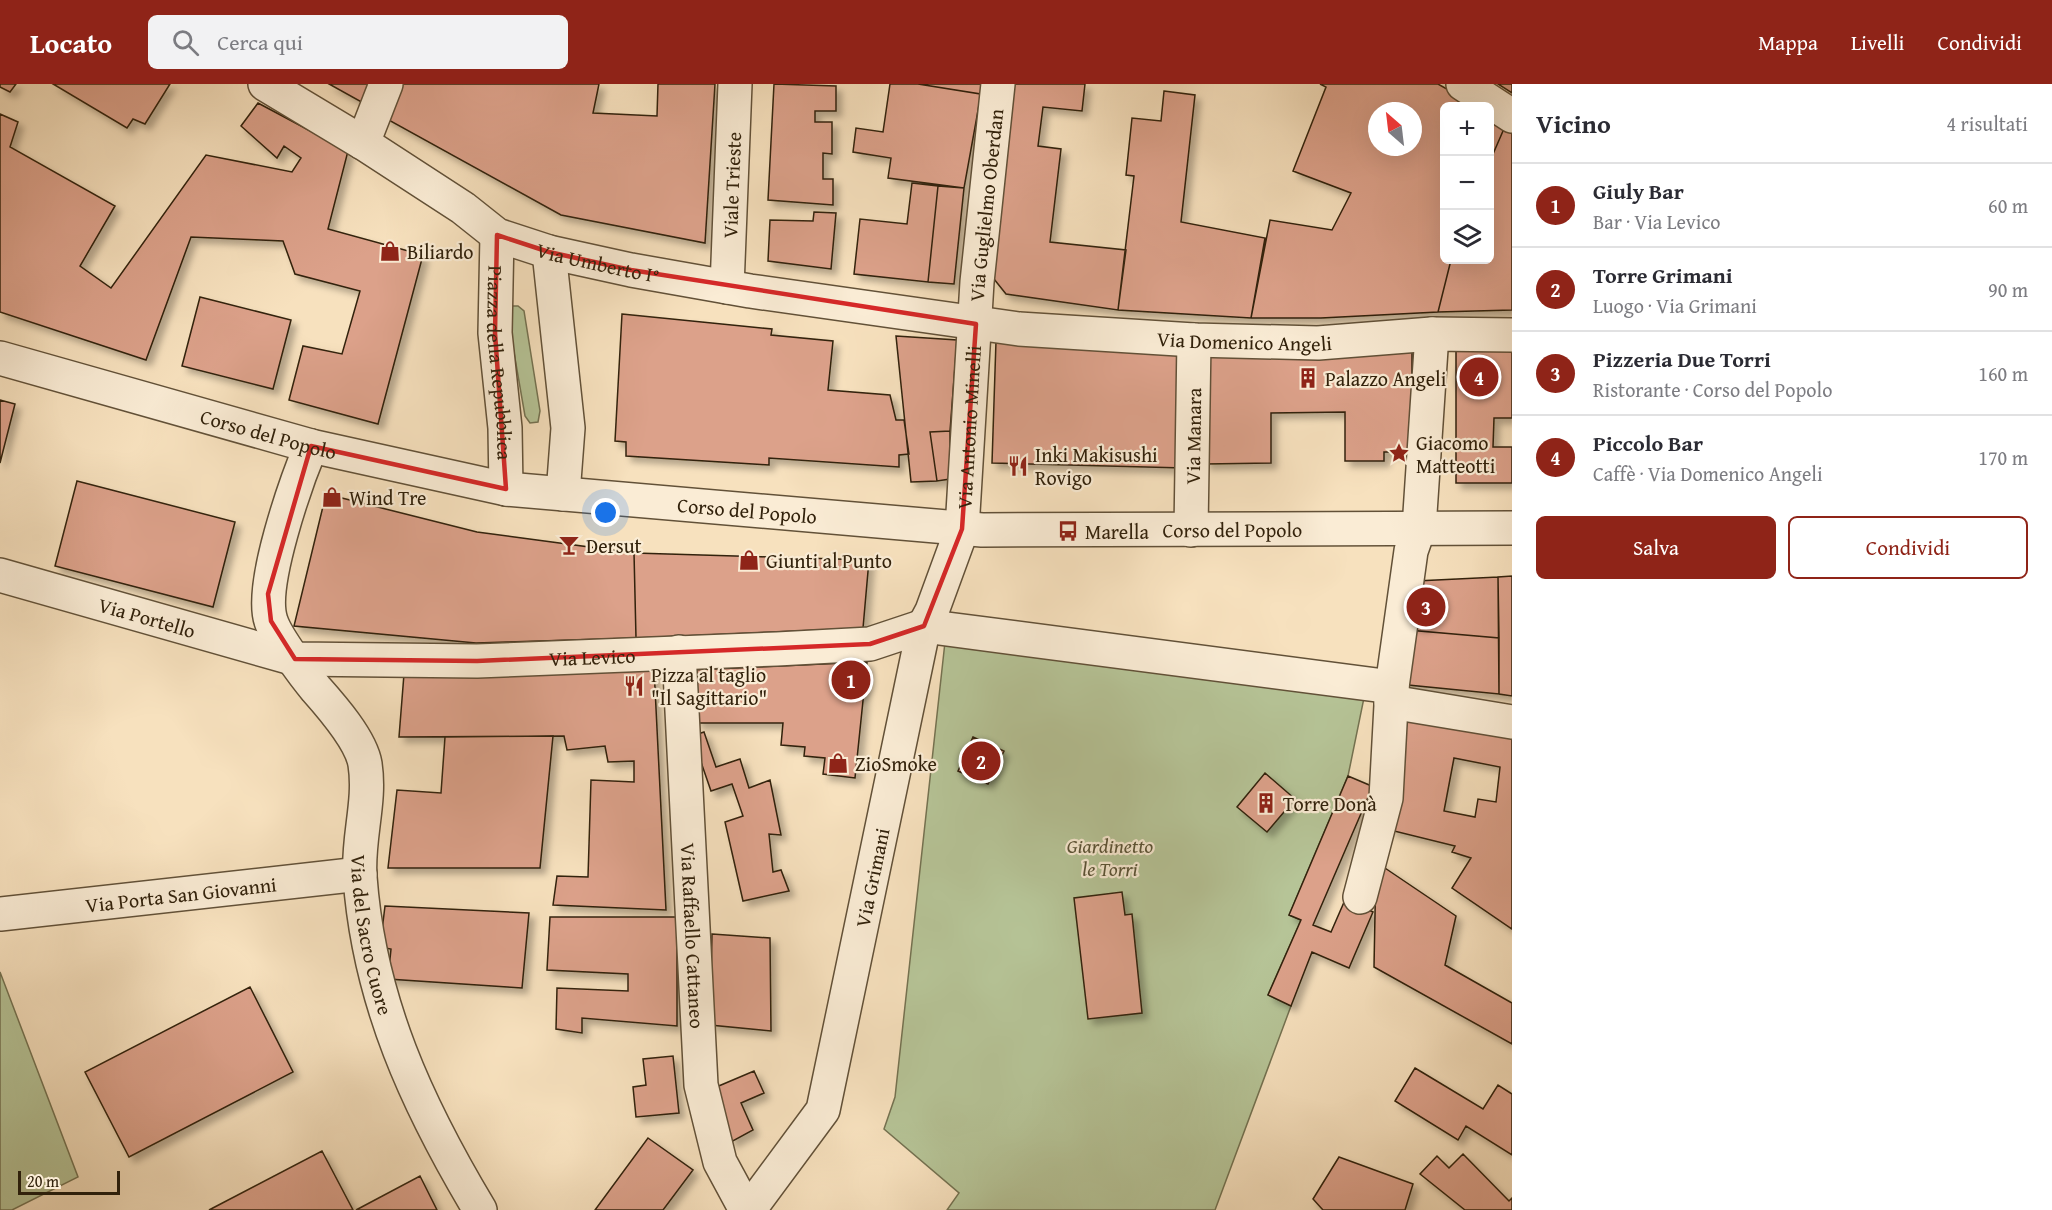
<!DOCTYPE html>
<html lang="it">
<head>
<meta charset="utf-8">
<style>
	:root { --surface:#fff; --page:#f2f2f3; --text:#2b2b33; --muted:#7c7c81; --line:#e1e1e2; --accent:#8f2418 }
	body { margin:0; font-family:"Gentium Book Plus",serif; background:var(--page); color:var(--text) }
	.controls { position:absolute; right:18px; top:18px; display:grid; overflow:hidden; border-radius:9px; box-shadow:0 6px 24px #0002 }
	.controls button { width:54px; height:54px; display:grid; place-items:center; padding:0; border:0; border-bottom:2px solid var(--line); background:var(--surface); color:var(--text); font:30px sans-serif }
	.compass { position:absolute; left:1368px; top:18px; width:54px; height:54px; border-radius:50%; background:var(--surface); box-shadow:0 6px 24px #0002; rotate:332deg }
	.scale { position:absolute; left:18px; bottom:15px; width:102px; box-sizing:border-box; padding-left:6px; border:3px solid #31210b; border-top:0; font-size:16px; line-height:21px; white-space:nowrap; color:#31210b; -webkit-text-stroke:4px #faecd5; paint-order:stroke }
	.you { position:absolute; left:606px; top:429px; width:21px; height:21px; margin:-15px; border:4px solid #fff; border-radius:50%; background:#1a73e8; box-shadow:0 0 0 9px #1a73e833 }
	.badge { display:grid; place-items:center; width:39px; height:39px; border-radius:50%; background:var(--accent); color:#fff; font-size:20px; font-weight:700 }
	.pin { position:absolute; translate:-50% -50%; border:3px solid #fff; box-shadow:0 2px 6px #0006 }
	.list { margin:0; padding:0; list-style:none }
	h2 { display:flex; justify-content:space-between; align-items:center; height:78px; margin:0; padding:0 24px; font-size:26px }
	h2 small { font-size:20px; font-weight:400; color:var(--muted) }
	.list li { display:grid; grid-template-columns:39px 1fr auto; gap:18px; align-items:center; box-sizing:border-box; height:84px; padding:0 24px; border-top:2px solid var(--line) }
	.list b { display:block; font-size:22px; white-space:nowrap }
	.list p { margin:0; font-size:20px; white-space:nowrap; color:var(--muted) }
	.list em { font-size:20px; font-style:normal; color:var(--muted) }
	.actions { display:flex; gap:12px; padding:18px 24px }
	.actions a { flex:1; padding:14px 0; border:2px solid var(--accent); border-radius:9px; text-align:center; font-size:21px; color:var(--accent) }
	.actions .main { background:var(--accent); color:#fff }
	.icon { flex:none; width:33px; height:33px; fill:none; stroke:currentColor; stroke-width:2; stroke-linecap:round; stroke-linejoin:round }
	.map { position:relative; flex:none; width:1512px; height:1126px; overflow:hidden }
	header { display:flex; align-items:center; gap:36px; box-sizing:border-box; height:84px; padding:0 30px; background:var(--accent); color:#fff }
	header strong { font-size:28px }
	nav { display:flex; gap:33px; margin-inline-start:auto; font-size:21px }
	.search { width:420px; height:54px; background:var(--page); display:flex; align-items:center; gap:15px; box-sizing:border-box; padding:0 21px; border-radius:9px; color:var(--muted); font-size:22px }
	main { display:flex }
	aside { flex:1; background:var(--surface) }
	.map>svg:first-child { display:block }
	.green { fill:#b6c497; stroke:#747251; stroke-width:1.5 }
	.building { fill:#dca18a; stroke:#31210b; stroke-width:1.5; fill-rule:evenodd; filter:url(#shadow) }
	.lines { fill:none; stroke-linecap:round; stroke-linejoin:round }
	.street-casing { stroke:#625138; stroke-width:36 }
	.street { stroke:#faecd5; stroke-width:33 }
	.marked { fill:none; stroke:#d62828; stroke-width:4.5; stroke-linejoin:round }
	.labels { text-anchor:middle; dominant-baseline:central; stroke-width:4.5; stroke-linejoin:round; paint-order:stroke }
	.street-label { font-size:20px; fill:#31210b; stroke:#faecd5 }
	.poi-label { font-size:20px; fill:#31210b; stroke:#faecd5; text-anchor:start }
	.park-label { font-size:20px; font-style:italic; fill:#595235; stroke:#faecd5 }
</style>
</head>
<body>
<header>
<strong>Locato</strong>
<div class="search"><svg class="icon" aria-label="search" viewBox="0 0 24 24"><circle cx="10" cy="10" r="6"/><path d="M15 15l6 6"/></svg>Cerca qui</div>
<nav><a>Mappa</a><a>Livelli</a><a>Condividi</a></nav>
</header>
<main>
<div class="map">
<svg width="1512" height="1126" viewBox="0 0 1512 1126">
	<defs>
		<filter id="shadow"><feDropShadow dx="5.5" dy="5.5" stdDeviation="3" flood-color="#0004"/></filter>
	</defs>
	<rect width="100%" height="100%" fill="#f7e1be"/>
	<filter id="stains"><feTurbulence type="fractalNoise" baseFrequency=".00333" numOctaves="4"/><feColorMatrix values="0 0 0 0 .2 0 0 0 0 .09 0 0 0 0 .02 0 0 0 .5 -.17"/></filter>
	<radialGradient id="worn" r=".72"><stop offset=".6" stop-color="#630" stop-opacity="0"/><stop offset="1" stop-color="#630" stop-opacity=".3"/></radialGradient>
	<path class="green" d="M513,222h5l6,5 16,100 -2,11 -8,1 -5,-7 -18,-104z
		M945,558l420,51 -17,83 -59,139 12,5 -33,75 23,11 -76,204h-268l12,-17 -75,-64 11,-32z
		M0,888l78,205 -66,33h-12z"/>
	<path class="building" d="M0,0h16l-6,8 -10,-5z
		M53,0h117l-25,40 -12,-5 -6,9z
		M329,0h46l-10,20z
		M399,0h200l-6,29 64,3 1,-32h57l-10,159 -144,-28 -176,-97z
		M774,0l62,2v25h-21v11h17v32l-9,-1v26h10v26l-65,-5z
		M890,0h28l63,10 -17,94 -76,-10 3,-20 -38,-6 3,-24 27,4z
		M918,0h63v10z
		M1008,0h77l-3,27 -39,-4 -5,39 23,3 -11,93 76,8 -8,60 -112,-16 -12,-15z
		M1320,0h118l39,22h-33v154h7l-13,52 -117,6h-70l19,-98 62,10 19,-37 -58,-22 33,-84zM1377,27h36v36h-36z
		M1498,0h14v9z
		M1164,7l31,4 -14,127 84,16 -14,80 -133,-8 16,-134 -8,-1 6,-57 29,3z
		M258,19l90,48 -20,78 95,26 -45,169 -89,-24 14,-54 39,8 18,-63 -65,-17 -12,-33 -92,-4 -45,123 -146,-48v-198l18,8 -8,25 105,59 -35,60 31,22 95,-133 86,17 9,-14 -17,-12 -7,12 -36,-32z
		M1490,30l16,10 -16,37z
		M1506,40l6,4v182l-74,2 13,-52h39v-99z
		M912,99l26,3 -10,96 -74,-8 6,-55 47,5z
		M938,102l26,2 -10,96 -26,-2z
		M814,128l22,1 -5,56 -63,-8 2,-41 43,1z
		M200,213l91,23 -18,69 -91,-23z
		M622,230l150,15 -1,6 62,6 -5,49 62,5 6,25h8l5,34 -10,1v12l-130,-9v7l-143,-9v-14l-11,-1z
		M896,252l61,4 -7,91 -20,1 7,49 -26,1z
		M996,257l193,5 -4,122 -193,-5z
		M1412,262v62l7,44h-35v9h-39v-49l-74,1v50l-66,1 -2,-115z
		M1456,263h56v71h-18l-1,29h19v36h-56z
		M0,316l15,4 -15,59z
		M950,347v48l-13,2 -7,-49z
		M77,397l158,41 -22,85 -158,-41z
		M326,410l151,38 157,21 2,85 -160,5 -182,-17z
		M634,469l235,7 -6,68 -227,10z
		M1512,492v120l-13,-2 -1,-117z
		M1498,493l1,61 -91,-8 8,-49z
		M1408,546l91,8v56l-101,-10z
		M867,578l-12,116 -32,-4 2,-16 -21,-2 1,-9 -24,-2 2,-22h-86l-5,-53z
		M654,584l12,242 -113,-5 4,-29 31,1 3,-97 43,2v-21l-26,1 -3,-16 -38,4 -3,-14 -165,1 5,-63z
		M1409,626l103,24v195l-60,-41 19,-30 -19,-6 3,-6 -65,-16zM1454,674l46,9 -4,35 -18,-3 -3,18 -31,-6z
		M704,648l12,35 24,-8 9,29 21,-8 11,55 -12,-1 4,38 8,-2 8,21 -46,10 -18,-79 18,-6 -11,-32 -21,7 -19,-55z
		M553,652l-13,132h-152l9,-78 44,3 4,-56z
		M973,653l31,14 -16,33 -30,-13z
		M1265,689l30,26 -28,33 -30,-25z
		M1348,692l33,14 -4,9 -8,-4 -56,130 18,7 14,-32 28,12 -24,56 -37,-16 -21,54 -23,-11 33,-75 -12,-5z
		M1376,778l80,54 -11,49 67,38v41l-138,-77z
		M1122,808l3,23 7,-1 10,99 -54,6 -14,-121z
		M385,822l144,7 -7,75 -134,-9 3,-30 -11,-2z
		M550,833h127v109l-95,-8v15l-26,-4 1,-41 71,3v-17l-81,-4z
		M712,850l58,4 1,93 -61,-6z
		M250,903l43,85 -164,85 -44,-85z
		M673,972l6,57 -43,4 -3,-30 13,-2 -3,-26z
		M1415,984l68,41 15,-24 14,9v61l-46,-29 -8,14 -63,-39z
		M754,987l10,22 -23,10 12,27 -22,12 -17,-54z
		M648,1054l45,32 -30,40h-68z
		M322,1067l31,59h-144z
		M1463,1070l46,47 3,-3v12h-47l-45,-36 17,-18 12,12z
		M1339,1073l74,27 -8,26h-82l-10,-11z
		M420,1092l17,34h-81z"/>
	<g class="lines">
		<g class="street-casing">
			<g id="street">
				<path id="s1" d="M265,0l98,59 100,65 34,27 52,17 82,18 119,21 269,38 175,11 124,3 114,-9 80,1"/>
				<path d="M1463,0l49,32"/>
				<path d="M363,59l23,-59"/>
				<path id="s2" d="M497,151l-2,98 10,95 1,61"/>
				<path d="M549,168l19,176 -5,66"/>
				<path id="s3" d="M727,203l8,-203"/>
				<path id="s4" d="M0,274l311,88 195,43 476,41 530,-2"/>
				<path id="s5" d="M311,362c-15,36 -52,140 -40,175 5,16 34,55 45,68 16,18 45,51 49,75 6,38 -8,75 -5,113 9,124 57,228 120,333"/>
				<path id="s6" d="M1191,446l3,-190"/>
				<path id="s7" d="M0,491l295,84 182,2 300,-12 93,-5 54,-18"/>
				<path d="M924,542l468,61"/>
				<path id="s8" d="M679,568l22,433 19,77 26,48"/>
				<path d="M1391,618l121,20"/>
				<path d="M1360,813l26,-99 6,-111 19,-136 8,-23 13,-194"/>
				<path id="s9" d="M0,830l360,-40"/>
				<path id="s10" d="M749,1126l74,-100 101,-484 8,-15 30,-82 15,-247 21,-198"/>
			</g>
		</g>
		<use href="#street" class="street"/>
	</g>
	<path class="marked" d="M497,151l52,17 82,18 345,54 -14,205 -38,97 -54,18 -393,17 -182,-2 -24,-38 -3,-27 43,-148 195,43 -11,-156z"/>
	<defs>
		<g id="shop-bare" transform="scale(1.62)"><path d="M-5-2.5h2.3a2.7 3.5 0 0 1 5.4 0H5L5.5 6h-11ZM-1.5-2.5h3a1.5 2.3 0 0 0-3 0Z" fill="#8f2418" stroke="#faecd5" stroke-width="2.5" paint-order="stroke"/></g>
		<g id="building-bare" transform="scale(1.62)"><path d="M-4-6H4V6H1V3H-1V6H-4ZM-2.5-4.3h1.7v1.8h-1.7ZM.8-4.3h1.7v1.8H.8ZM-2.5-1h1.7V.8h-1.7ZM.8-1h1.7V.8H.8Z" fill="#8f2418" stroke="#faecd5" stroke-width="2.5" paint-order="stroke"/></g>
		<g id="sight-bare" transform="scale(1.62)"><path d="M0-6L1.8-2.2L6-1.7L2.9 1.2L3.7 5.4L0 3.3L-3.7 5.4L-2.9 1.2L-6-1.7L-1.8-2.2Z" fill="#8f2418" stroke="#faecd5" stroke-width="2.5" paint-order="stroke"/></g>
		<g id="restaurant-bare" transform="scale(1.62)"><path d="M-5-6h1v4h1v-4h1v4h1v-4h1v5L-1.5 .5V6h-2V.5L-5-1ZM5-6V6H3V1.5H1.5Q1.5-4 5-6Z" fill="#8f2418" stroke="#faecd5" stroke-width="2.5" paint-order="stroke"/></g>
		<g id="bus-bare" transform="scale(1.62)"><path d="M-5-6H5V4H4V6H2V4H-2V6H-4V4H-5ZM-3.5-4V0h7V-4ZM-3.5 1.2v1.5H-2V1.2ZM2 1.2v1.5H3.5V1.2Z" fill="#8f2418" stroke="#faecd5" stroke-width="2.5" paint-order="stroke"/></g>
		<g id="bar-bare" transform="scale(1.62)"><path d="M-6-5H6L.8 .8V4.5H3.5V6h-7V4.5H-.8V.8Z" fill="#8f2418" stroke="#faecd5" stroke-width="2.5" paint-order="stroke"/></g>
	</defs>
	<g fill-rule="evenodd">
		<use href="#shop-bare" x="390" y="167"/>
		<use href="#building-bare" x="1308" y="294"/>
		<use href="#sight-bare" x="1399" y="369"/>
		<use href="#restaurant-bare" x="1018" y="382"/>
		<use href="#shop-bare" x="332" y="413"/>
		<use href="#bus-bare" x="1068" y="447"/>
		<use href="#bar-bare" x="569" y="461"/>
		<use href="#shop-bare" x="749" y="476"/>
		<use href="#restaurant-bare" x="634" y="602"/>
		<use href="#shop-bare" x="838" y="679"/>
		<use href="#building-bare" x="1266" y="719"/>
	</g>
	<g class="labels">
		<g class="street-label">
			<text stroke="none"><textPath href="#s3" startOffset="102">Viale Trieste</textPath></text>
			<text stroke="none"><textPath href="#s10" startOffset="1048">Via Guglielmo Oberdan</textPath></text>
			<text stroke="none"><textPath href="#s1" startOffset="382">Via Umberto I°</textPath></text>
			<text stroke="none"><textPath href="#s1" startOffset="1034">Via Domenico Angeli</textPath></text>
			<text stroke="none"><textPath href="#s2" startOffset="128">Piazza della Repubblica</textPath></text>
			<text stroke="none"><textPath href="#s10" startOffset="825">Via Antonio Minelli</textPath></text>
			<text stroke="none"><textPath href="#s4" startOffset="279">Corso del Popolo</textPath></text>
			<text stroke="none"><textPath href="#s6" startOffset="94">Via Manara</textPath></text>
			<text stroke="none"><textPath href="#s4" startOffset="765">Corso del Popolo</textPath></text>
			<text stroke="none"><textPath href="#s4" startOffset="1251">Corso del Popolo</textPath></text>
			<text stroke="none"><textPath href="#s7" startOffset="153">Via Portello</textPath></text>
			<text stroke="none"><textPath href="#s7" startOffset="604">Via Levico</textPath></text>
			<text stroke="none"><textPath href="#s10" startOffset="362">Via Grimani</textPath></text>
			<text stroke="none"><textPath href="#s9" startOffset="182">Via Porta San Giovanni</textPath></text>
			<text stroke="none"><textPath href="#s5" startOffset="526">Via del Sacro Cuore</textPath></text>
			<text stroke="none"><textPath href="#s8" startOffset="284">Via Raffaello Cattaneo</textPath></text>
		</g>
		<g class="poi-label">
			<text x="407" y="167">Biliardo</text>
			<text x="1325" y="294">Palazzo Angeli</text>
			<text x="1416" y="358">Giacomo<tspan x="1416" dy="23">Matteotti</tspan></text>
			<text x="1035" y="370">Inki Makisushi<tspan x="1035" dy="23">Rovigo</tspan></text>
			<text x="349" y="413">Wind Tre</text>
			<text x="1085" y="447">Marella</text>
			<text x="586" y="461">Dersut</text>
			<text x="766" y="476">Giunti al Punto</text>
			<text x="651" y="590">Pizza al taglio<tspan x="651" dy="23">"Il Sagittario"</tspan></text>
			<text x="855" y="679">ZioSmoke</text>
			<text x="1283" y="719">Torre Donà</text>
		</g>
		<g class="park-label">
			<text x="1110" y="761">Giardinetto<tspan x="1110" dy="23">le Torri</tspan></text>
		</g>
	</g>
	<rect width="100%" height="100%" filter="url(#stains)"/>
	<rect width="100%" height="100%" fill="url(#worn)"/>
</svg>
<div class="controls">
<button>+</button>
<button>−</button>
<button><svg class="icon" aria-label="layers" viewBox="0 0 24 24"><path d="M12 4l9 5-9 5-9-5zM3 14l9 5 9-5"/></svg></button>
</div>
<svg class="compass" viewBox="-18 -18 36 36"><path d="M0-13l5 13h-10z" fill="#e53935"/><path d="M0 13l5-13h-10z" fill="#7c7c81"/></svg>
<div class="scale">20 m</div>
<div class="you"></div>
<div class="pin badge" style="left:851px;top:596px">1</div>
<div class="pin badge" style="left:981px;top:677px">2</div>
<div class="pin badge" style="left:1426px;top:523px">3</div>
<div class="pin badge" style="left:1479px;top:293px">4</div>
</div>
<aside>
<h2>Vicino<small>4 risultati</small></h2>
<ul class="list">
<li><span class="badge">1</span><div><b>Giuly Bar</b><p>Bar · Via Levico</p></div><em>60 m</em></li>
<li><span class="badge">2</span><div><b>Torre Grimani</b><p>Luogo · Via Grimani</p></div><em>90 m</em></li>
<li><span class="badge">3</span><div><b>Pizzeria Due Torri</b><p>Ristorante · Corso del Popolo</p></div><em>160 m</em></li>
<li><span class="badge">4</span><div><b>Piccolo Bar</b><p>Caffè · Via Domenico Angeli</p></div><em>170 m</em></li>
</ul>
<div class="actions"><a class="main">Salva</a><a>Condividi</a></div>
</aside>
</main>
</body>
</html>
